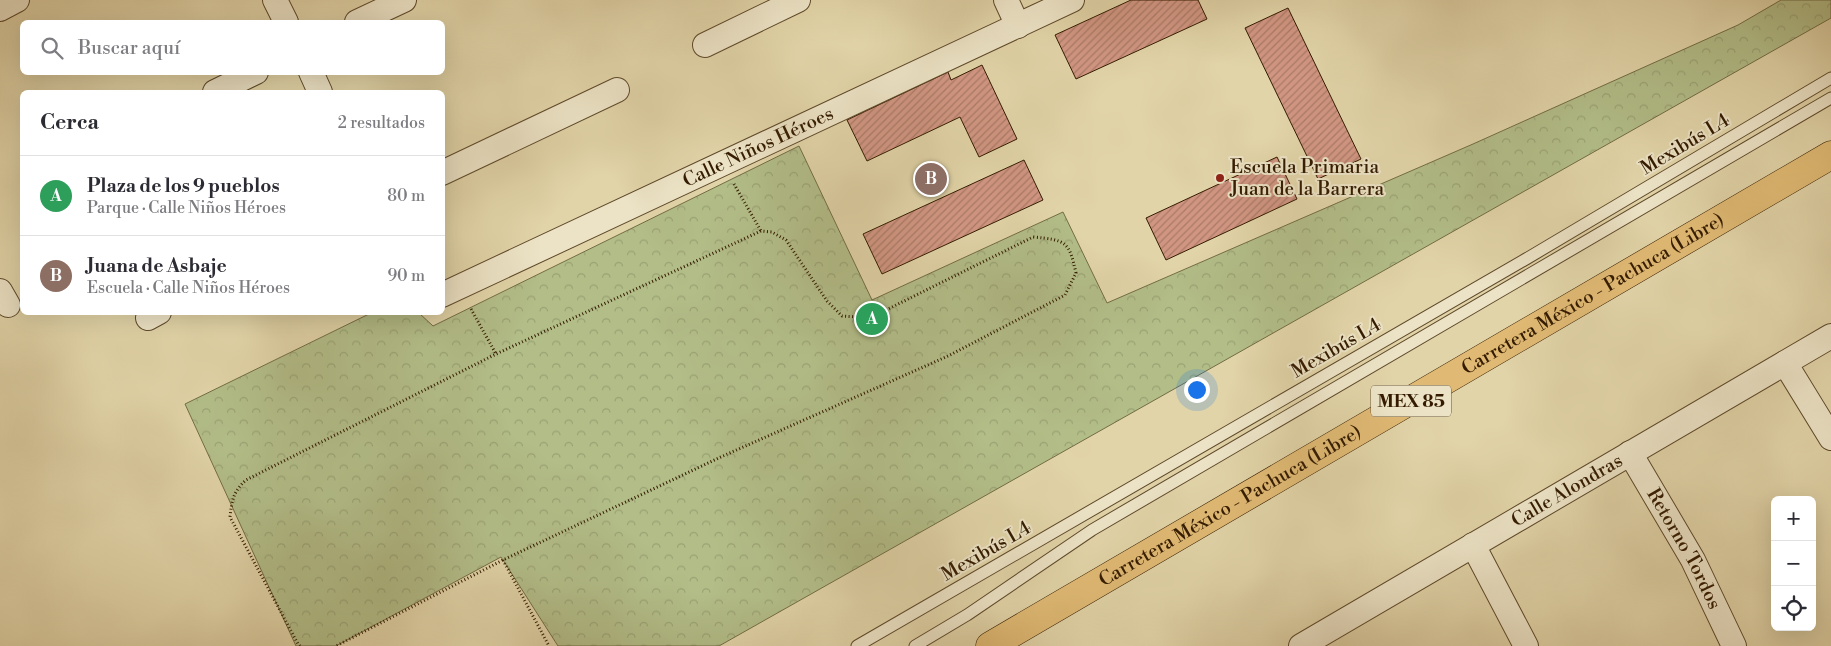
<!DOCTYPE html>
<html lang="es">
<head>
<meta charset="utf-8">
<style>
	:root { --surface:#fff; --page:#f2f2f3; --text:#2b2b33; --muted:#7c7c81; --line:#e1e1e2; --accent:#7c3aed }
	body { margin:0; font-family:"Libre Bodoni",serif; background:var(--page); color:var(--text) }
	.controls { position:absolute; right:15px; bottom:15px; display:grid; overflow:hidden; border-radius:8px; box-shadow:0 5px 20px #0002 }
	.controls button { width:45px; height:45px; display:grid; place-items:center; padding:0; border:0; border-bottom:1px solid var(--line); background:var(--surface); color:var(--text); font:25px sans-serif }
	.you { position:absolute; left:1196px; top:389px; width:18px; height:18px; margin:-12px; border:4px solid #fff; border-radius:50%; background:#1a73e8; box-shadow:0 0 0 8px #1a73e833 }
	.badge { display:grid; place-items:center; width:32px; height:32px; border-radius:50%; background:var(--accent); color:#fff; font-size:16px; font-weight:700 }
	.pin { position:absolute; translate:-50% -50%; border:2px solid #fff; box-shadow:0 1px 5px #0006 }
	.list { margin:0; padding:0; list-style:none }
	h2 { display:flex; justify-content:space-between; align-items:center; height:65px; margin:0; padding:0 20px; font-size:21px }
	h2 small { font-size:16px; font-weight:400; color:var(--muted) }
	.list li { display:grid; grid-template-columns:32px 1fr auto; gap:15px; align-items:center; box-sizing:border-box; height:80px; padding:0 20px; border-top:1px solid var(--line) }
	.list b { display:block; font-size:19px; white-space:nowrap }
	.list p { margin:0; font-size:16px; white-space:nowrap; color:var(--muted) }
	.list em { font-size:16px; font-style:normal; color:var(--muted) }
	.icon { flex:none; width:28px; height:28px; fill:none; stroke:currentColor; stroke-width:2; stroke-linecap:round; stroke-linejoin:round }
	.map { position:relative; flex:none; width:1831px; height:646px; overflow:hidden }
	.search { position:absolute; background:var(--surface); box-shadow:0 5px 20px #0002; left:20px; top:20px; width:425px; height:55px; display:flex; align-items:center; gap:12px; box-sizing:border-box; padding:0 18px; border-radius:8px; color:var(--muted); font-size:19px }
	.panel { position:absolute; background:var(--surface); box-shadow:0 5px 20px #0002; left:20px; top:90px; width:425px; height:225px; border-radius:8px }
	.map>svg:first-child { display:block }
	.forest { fill:url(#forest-crowns); stroke:#736c44 }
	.building { fill:url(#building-hatch); stroke:#341b00 }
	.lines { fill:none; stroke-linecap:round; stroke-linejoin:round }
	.lane-casing { stroke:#5f492a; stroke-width:13 }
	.street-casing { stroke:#5f492a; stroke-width:26 }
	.primary-casing { stroke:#341b00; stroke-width:29 }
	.path { stroke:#341b00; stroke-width:3; stroke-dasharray:1 2.5; stroke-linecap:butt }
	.lane { stroke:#ece3c6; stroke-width:11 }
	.street { stroke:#ece3c6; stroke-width:24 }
	.primary { stroke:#e0ba74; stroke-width:28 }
	.poi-dot { fill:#8f2418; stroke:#ece3c6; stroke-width:2 }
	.labels { text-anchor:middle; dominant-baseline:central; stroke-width:4; stroke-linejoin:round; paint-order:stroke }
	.shield { fill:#ece3c6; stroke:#6b573b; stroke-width:1 }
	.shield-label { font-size:18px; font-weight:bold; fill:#341b00 }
	.street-label { font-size:19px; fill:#341b00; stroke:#ece3c6 }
	.poi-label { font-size:19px; fill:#341b00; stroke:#ece3c6; text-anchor:start }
</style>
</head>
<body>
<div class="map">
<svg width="1831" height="646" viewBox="0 0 1831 646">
	<defs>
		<pattern id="forest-crowns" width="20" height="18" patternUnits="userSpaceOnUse" patternTransform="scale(1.25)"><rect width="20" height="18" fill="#b2bd88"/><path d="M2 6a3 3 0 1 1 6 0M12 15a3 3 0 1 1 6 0" fill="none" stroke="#9aa274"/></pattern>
		<pattern id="building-hatch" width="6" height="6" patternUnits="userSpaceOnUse" patternTransform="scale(1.25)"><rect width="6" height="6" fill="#d19682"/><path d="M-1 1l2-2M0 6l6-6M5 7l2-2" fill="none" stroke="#aa7a68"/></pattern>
	</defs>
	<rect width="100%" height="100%" fill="#e1d4a8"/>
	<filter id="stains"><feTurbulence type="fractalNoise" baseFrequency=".004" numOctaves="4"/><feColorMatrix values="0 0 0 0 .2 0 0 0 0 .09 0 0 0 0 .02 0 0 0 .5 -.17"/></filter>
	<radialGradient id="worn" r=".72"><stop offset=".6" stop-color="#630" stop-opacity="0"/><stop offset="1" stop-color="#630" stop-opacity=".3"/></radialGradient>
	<path class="forest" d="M1781,0h50v18l-1112,628h-161l-57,-89 -165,89h-40l-111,-242 186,-91h48l14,13 366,-180 73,154 191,-88 44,91 366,-159 265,-119z"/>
	<path class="building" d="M1131,0h67l9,19 -131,60 -21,-44z
		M1288,8l73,151 -43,20 -73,-151z
		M982,65l35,74 -38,18 -19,-40 -93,44 -20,-41 101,-48 3,8z
		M1277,157l20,42 -131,61 -20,-42z
		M1024,160l19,40 -161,74 -19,-40z"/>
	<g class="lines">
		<g class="lane-casing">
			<path id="lane" d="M857,646l669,-387 305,-181
				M915,646l52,-31 125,-85 739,-432"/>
		</g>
		<g class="street-casing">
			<g id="street">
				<path d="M275,0l11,22"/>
				<path d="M1006,0l12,26"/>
				<path d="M0,9l17,-9"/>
				<path d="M357,22l47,-22"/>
				<path d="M705,45l93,-45"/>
				<path d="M311,72l9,20"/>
				<path d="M215,92l41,-20"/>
				<path d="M442,173l175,-83"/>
				<path d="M0,291l8,14"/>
				<path id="s1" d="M442,295l630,-295"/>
				<path d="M148,318l11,-6"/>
				<path d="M1785,363l46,75"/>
				<path id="s2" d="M1630,453l63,107 41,86"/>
				<path d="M1473,545l53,101"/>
				<path id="s3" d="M1301,646l530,-310"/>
			</g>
		</g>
		<g class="primary-casing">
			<g id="primary">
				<path id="s4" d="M990,646l841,-491"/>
			</g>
		</g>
		<path class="path" d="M734,184l27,47
			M471,309l25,45
			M503,560l46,86
			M300,646l-2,-2 -68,-127c2,-17 3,-25 16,-37l250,-126 265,-123 11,1 14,8 41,61 15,15 17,1 17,-2 157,-78c33,3 36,4 43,36l-11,22 -117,61 -225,100 -220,104 -167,86"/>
		<use href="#lane" class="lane"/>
		<use href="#street" class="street"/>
		<use href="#primary" class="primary"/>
	</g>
	<circle class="poi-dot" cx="1220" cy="178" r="5"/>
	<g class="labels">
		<rect class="shield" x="1371" y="385.5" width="80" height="31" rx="4"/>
		<g class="shield-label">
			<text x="1411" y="401">MEX 85</text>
		</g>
		<g class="street-label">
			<text transform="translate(1685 144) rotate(-31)">Mexibús L4</text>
			<text stroke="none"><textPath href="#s1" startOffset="349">Calle Niños Héroes</textPath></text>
			<text stroke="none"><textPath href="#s4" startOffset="698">Carretera México - Pachuca (Libre)</textPath></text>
			<text transform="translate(1336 348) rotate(-30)">Mexibús L4</text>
			<text stroke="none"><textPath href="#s3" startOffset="308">Calle Alondras</textPath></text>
			<text stroke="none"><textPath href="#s4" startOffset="278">Carretera México - Pachuca (Libre)</textPath></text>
			<text stroke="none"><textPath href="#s2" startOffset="110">Retorno Tordos</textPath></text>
			<text transform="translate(986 551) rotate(-30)">Mexibús L4</text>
		</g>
		<g class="poi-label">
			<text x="1230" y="167">Escuela Primaria<tspan x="1230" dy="22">Juan de la Barrera</tspan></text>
		</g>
	</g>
	<rect width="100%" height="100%" filter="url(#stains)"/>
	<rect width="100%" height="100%" fill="url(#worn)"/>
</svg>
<div class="controls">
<button>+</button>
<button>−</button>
<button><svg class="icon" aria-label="locate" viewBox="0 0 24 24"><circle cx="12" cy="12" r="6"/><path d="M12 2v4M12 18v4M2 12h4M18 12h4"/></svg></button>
</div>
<div class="you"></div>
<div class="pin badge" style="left:872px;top:319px;background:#2e9e5b">A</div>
<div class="pin badge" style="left:931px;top:179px;background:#8d6e63">B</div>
<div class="search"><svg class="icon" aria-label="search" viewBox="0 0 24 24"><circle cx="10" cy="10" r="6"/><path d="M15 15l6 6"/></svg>Buscar aquí</div>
<section class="panel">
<h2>Cerca<small>2 resultados</small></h2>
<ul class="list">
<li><span class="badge" style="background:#2e9e5b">A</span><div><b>Plaza de los 9 pueblos</b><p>Parque · Calle Niños Héroes</p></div><em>80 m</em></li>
<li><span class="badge" style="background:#8d6e63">B</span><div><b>Juana de Asbaje</b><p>Escuela · Calle Niños Héroes</p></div><em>90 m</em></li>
</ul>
</section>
</div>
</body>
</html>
